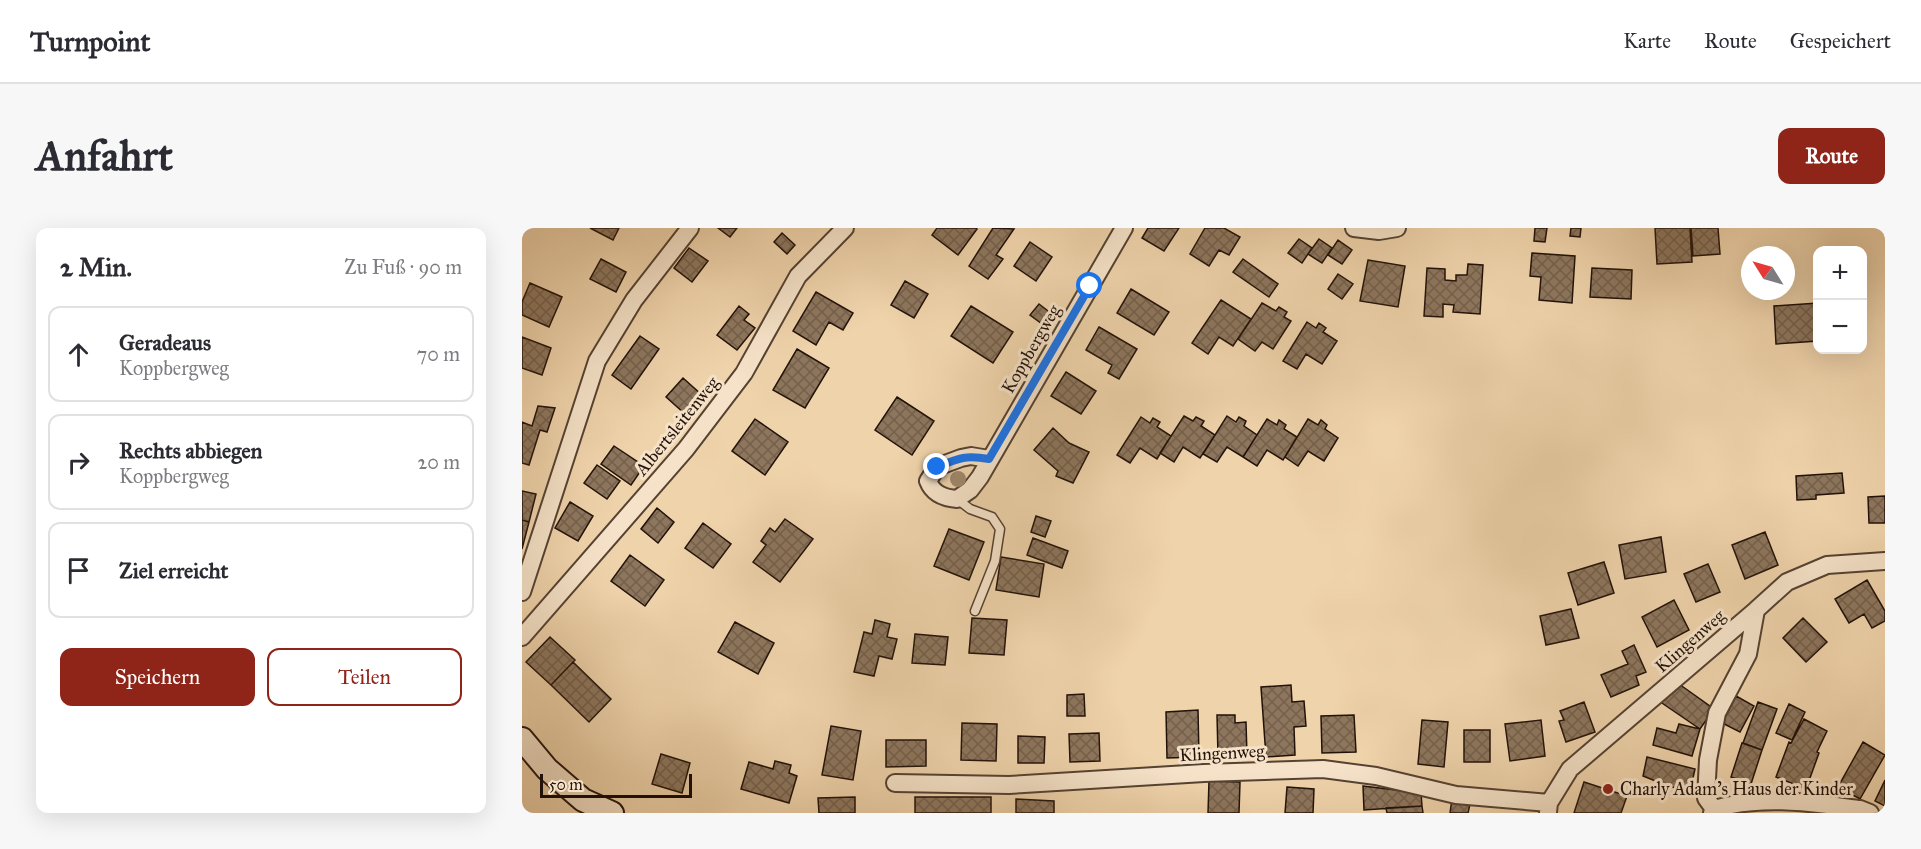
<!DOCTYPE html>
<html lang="de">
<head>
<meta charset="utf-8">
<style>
	:root { --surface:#fff; --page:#f7f7f7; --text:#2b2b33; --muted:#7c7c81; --line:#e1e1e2; --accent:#8f2418 }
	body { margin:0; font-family:"IM FELL Great Primer",serif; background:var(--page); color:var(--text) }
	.controls { position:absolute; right:18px; top:18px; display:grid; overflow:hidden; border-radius:12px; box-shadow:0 6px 24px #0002 }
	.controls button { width:54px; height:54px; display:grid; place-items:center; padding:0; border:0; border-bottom:2px solid var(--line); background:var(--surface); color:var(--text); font:30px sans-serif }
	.compass { position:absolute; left:1219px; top:18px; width:54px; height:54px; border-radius:50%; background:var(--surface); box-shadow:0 6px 24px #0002; rotate:307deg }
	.scale { position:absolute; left:18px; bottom:15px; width:152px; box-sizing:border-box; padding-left:6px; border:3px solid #221209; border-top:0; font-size:16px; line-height:21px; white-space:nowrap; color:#221209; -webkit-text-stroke:4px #f5e2c8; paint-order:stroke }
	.stop { position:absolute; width:18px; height:18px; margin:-14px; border:4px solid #1a73e8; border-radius:50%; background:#fff }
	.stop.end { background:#1a73e8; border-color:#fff; box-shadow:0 2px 6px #0008 }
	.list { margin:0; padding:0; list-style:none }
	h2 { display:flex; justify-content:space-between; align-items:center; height:78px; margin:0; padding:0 24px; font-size:26px }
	h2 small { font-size:20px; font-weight:400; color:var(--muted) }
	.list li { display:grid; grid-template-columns:39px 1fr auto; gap:18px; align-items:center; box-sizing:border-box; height:96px; margin:0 12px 12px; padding:0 12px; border:2px solid var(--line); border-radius:12px }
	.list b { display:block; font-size:22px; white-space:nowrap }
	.list p { margin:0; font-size:20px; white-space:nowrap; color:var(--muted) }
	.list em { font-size:20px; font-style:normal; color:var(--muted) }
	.actions { display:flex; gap:12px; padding:18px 24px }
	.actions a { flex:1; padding:14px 0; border:2px solid var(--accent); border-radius:12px; text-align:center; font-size:21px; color:var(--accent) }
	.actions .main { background:var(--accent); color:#fff }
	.icon { flex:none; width:33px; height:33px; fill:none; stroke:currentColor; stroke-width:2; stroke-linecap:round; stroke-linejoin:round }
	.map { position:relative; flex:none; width:1363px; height:585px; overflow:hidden; border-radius:12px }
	header { display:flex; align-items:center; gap:36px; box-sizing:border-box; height:84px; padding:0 30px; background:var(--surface); border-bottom:2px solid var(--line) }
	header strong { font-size:28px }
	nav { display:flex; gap:33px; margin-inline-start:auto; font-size:21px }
	.intro { display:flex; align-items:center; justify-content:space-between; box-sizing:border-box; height:144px; padding:0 36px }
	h1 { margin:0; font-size:42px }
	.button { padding:15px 27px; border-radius:12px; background:var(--accent); color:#fff; font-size:21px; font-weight:700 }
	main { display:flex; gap:36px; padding:0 36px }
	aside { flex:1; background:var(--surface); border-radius:12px; box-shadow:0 6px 24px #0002 }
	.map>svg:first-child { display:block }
	.building { fill:url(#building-cross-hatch); stroke:#221209; stroke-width:1.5 }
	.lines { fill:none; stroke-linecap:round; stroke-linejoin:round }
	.lane-casing { stroke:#554232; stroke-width:11 }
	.street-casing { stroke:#554232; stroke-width:20 }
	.secondary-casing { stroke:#221209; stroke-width:26 }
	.lane { stroke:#f5e2c8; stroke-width:8 }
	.street { stroke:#f5e2c8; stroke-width:16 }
	.secondary { stroke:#f5e2c8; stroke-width:22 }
	.tree { fill:#9f886c }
	.route { stroke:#1a73e8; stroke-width:8 }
	.poi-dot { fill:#8f2418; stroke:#f5e2c8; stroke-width:2 }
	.labels { text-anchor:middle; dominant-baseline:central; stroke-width:6; stroke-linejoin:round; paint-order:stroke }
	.street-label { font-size:18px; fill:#221209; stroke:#f5e2c8 }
	.poi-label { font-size:18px; fill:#221209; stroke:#f5e2c8; text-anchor:start }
</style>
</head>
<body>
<header>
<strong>Turnpoint</strong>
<nav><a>Karte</a><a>Route</a><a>Gespeichert</a></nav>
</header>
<div class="intro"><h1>Anfahrt</h1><a class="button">Route</a></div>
<main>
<aside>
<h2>2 Min.<small>Zu Fuß · 90 m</small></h2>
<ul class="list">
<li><svg class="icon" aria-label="ahead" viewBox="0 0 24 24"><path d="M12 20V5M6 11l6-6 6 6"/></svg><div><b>Geradeaus</b><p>Koppbergweg</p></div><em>70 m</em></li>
<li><svg class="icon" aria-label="right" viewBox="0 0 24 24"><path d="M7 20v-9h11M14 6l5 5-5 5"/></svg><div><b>Rechts abbiegen</b><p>Koppbergweg</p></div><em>20 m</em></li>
<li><svg class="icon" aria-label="arrive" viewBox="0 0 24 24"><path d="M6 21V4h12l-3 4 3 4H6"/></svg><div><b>Ziel erreicht</b></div></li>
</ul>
<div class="actions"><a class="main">Speichern</a><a>Teilen</a></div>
</aside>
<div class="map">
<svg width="1363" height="585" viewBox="0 0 1363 585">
	<defs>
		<pattern id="building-cross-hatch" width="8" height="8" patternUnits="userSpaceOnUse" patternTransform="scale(1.5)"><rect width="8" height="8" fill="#8d765d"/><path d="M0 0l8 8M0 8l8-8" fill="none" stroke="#735f4b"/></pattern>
	</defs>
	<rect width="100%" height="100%" fill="#efd3ab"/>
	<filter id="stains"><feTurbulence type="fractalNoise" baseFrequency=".00333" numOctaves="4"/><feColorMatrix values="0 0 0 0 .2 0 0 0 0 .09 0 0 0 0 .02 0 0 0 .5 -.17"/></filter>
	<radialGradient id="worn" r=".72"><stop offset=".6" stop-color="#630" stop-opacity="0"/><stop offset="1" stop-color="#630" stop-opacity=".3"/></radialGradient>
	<path class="building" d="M68,0h29l-6,12z
		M196,0h19l-7,9z
		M415,0h39l1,1 -19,26 -26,-20z
		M471,0l21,1 -18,26 7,4 -15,20 -19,-13z
		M626,0h31l-15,23 -22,-13z
		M683,0h19l16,9 -11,18 -10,-5 -10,16 -19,-12z
		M1013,0h12l-2,14 -11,-1z
		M1049,0h10l-1,9 -10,-1z
		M1133,0h35l2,34 -35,2z
		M1169,0h27l2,26 -27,2z
		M260,5l13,12 -8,9 -13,-12z
		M777,11l13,9 -10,15 -14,-10z
		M797,11l13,9 -10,15 -14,-9z
		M816,12l14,10 -10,14 -14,-9z
		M508,14l22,15 -16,24 -22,-15z
		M167,20l19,13 -16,21 -18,-14z
		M1010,25l43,3 -3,47 -33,-3 2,-23 -11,-1z
		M79,31l25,13 -10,20 -26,-13z
		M721,31l35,25 -9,13 -36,-25z
		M846,32l37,6 -7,41 -38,-6z
		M946,36l15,1 -3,49 -27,-2 1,-7 -11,-1v13l-19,-1 3,-48 18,1v11l11,1v-6h11z
		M1070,40l40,2 -1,29 -41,-2z
		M816,46l15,10 -11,15 -14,-10z
		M383,53l23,13 -14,24 -23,-13z
		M8,55l32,14 -13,30 -27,-12v-13z
		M609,61l38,23 -15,23 -37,-22z
		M294,64l37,21 -10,17 -14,-8 -13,23 -23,-14z
		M699,72l30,19 -18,27 -14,-9 -11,17 -16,-11z
		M740,75l14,8 3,-4 8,5 -3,5 7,4 -18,28 -11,-7 -7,9 -17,-12z
		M1296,75v38l-42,3 -2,-38z
		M517,76l18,14 -8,11 -19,-14z
		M217,78l10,8 -5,6 11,8 -18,22 -20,-15z
		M449,78l42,26 -20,31 -42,-27z
		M785,94l9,6 3,-5 7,5 -3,4 14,9 -15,23 -16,-10 -9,15 -14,-8z
		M577,99l38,22 -18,30 -11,-6 4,-8 -26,-15z
		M118,108l19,13 -28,40 -19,-14z
		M0,109l29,11 -9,27 -20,-7z
		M275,121l32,19 -24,40 -32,-18z
		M544,144l30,19 -15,23 -30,-18z
		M161,150l19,17 -17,19 -19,-17z
		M375,169l37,24 -22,34 -37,-25z
		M16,178l17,2 -8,24 -7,-2 -11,35 -7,-2v-41l10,4z
		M662,188l9,5 3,-4 8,4 -3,5 14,9 -15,23 -17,-11 -9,15 -14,-9z
		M705,188l9,6 3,-5 7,4 -2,5 13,9 -14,22 -16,-10 -10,15 -14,-8z
		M619,189l9,6 3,-5 7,4 -3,5 14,9 -14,23 -17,-11 -10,15 -13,-8z
		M233,191l33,23 -23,33 -33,-24z
		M745,191l10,6 2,-5 7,5 -2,4 13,8 -14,23 -16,-10 -10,16 -14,-9z
		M786,191l10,6 3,-5 6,5 -2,4 13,9 -14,23 -16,-10 -10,15 -13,-9z
		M531,200l16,15 20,9 -16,31 -17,-7 2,-5 -24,-21z
		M92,218l30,20 -13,19 -30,-21z
		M75,237l23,16 -13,18 -23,-16z
		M1320,245l2,20 -28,2v4l-19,1 -1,-24z
		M0,263l14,3 -7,28 -7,-2z
		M1363,268v27h-16l-1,-26z
		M48,274l23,14 -15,25 -23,-13z
		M135,280l17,14 -16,21 -17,-14z
		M514,288l15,5 -6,16 -14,-5z
		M263,291l28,20 -33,43 -27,-20 13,-17 -5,-4 9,-13 5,4z
		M0,292l7,2 -7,27z
		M181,295l28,21 -18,24 -28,-20z
		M427,301l35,13 -15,38 -35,-14z
		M1243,304l13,33 -33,14 -13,-34z
		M1139,309l5,35 -41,7 -6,-34z
		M511,310l35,13 -6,17 -35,-13z
		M108,327l34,25 -19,26 -34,-25z
		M479,329l43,7 -5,33 -43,-7z
		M1082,334l10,31 -36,12 -10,-32z
		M1186,336l12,28 -24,10 -12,-28z
		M1345,352l18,31v10l-13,7 -8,-14 -15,9 -14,-24z
		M1152,372l15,30 -32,17 -15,-30z
		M1049,381l8,29 -33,7 -6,-29z
		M450,390l35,2 -3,35 -35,-2z
		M1281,390l24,24 -21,20 -23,-24z
		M353,392l15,4 -3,13 10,2 -5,20 -13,-3 -5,20 -20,-4 10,-40 8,2z
		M213,394l39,21 -16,31 -40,-22z
		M393,406l33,3 -3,28 -33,-2z
		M28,409l25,23 -24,25 -25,-23z
		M1112,417l12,27 -10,4 3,9 -28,12 -10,-22 27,-11 -6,-13z
		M51,434l38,37 -22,23 -38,-37z
		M1157,456l35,25 -14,20 -41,-28z
		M769,457l1,17 12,-1 2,25 -12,1 1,28 -29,2 -5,-70z
		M562,466l1,22h-18v-21z
		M1214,468l18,10 -14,26 -18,-9z
		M1062,474l11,30 -29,10 -7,-21 5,-1 -4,-9z
		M1236,474l19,7 -15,41 -19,-7z
		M1267,476l16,8 -13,28 -16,-7z
		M676,482l1,47 -32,1 -1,-46z
		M695,487h18v8l11,-1 1,34h-29z
		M832,487l2,37 -34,1 -1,-37z
		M1282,491l23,12 -10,21 2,1 -13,36 -30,-12 13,-35 2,1z
		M900,492l26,2 -4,45 -26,-3z
		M1019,492l4,36 -35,5 -5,-37z
		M440,495l35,1 -1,37 -35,-1z
		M1157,496l21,5 -8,27 -39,-11 4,-17 19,5z
		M309,498l30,5 -8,49 -31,-5z
		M942,502h26v32h-26z
		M577,505l1,28 -30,1 -1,-28z
		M496,508l27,1 -1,26h-26z
		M364,512h40v26l-40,1z
		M1341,514l22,13 -25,44 -22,-12z
		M1220,515l20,7 -11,34 -20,-7z
		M139,526l29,9 -8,30 -30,-9z
		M1125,529l48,12 -5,22 -22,-5 -25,-10z
		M253,533l16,4 -2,8 8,3 -8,27 -48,-14 8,-27 24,7z
		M1363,552v26l-10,-5z
		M687,553l31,1 -1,31h-31z
		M1062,554l43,14 -6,17h-47z
		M841,558l58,7 1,13 -58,4z
		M765,559l27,2 -1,24h-28z
		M333,569v16h-36l-1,-15z
		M393,569h76v16h-76z
		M494,571l38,2v12h-38z
		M930,571l18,5 -2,9h-18z
		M900,578l1,7h-36l-1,-5z"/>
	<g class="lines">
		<g class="lane-casing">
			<path id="lane" d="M435,271l13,10 22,8 8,12 -5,32 -20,50"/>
		</g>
		<g class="street-casing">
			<path id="street" d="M832,0l25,3 18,-3
				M467,231l-18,-3 -10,2 -24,9 -9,14c5,13 16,17 29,18l13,-9 10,-13 144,-249
				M0,364l75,-231 37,-61 56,-72
				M0,409l164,-188 58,-76 54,-97 47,-48
				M373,555l114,2 195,-12 119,-4 53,7 80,19 93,8
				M1192,581l-8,-11 2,-38 9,-47 31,-59 8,-44 31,-28 40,-17 58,-4
				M1026,584l1,-9 21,-34 186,-159
				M1190,585l2,-4c49,-14 98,-6 146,0l10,4"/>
		</g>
		<g class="secondary-casing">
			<path id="secondary" d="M0,511l25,30 36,31 29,13"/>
		</g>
		<use href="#lane" class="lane"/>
		<use href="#street" class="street"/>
		<use href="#secondary" class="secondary"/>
	</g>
	<circle class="tree" cx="436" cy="251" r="8"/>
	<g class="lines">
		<path class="route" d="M415,239c22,-9 28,-12 52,-8l101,-173"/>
	</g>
	<circle class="poi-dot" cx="1086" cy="561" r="6"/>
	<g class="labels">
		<g class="street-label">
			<text transform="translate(509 121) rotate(-60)">Koppbergweg</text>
			<text transform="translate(155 198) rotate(-51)">Albertsleitenweg</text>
			<text transform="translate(1168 413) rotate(-41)">Klingenweg</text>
			<text transform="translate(700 525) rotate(-3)">Klingenweg</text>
		</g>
		<g class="poi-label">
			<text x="1098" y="561">Charly Adam's Haus der Kinder</text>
		</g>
	</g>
	<rect width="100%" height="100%" filter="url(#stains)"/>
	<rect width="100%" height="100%" fill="url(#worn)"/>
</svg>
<div class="controls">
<button>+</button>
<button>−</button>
</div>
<svg class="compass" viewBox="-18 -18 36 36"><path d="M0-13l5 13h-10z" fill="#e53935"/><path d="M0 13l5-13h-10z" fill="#7c7c81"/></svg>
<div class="scale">50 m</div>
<div class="stop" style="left:568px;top:58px"></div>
<div class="stop end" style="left:415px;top:239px"></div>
</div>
</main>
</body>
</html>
